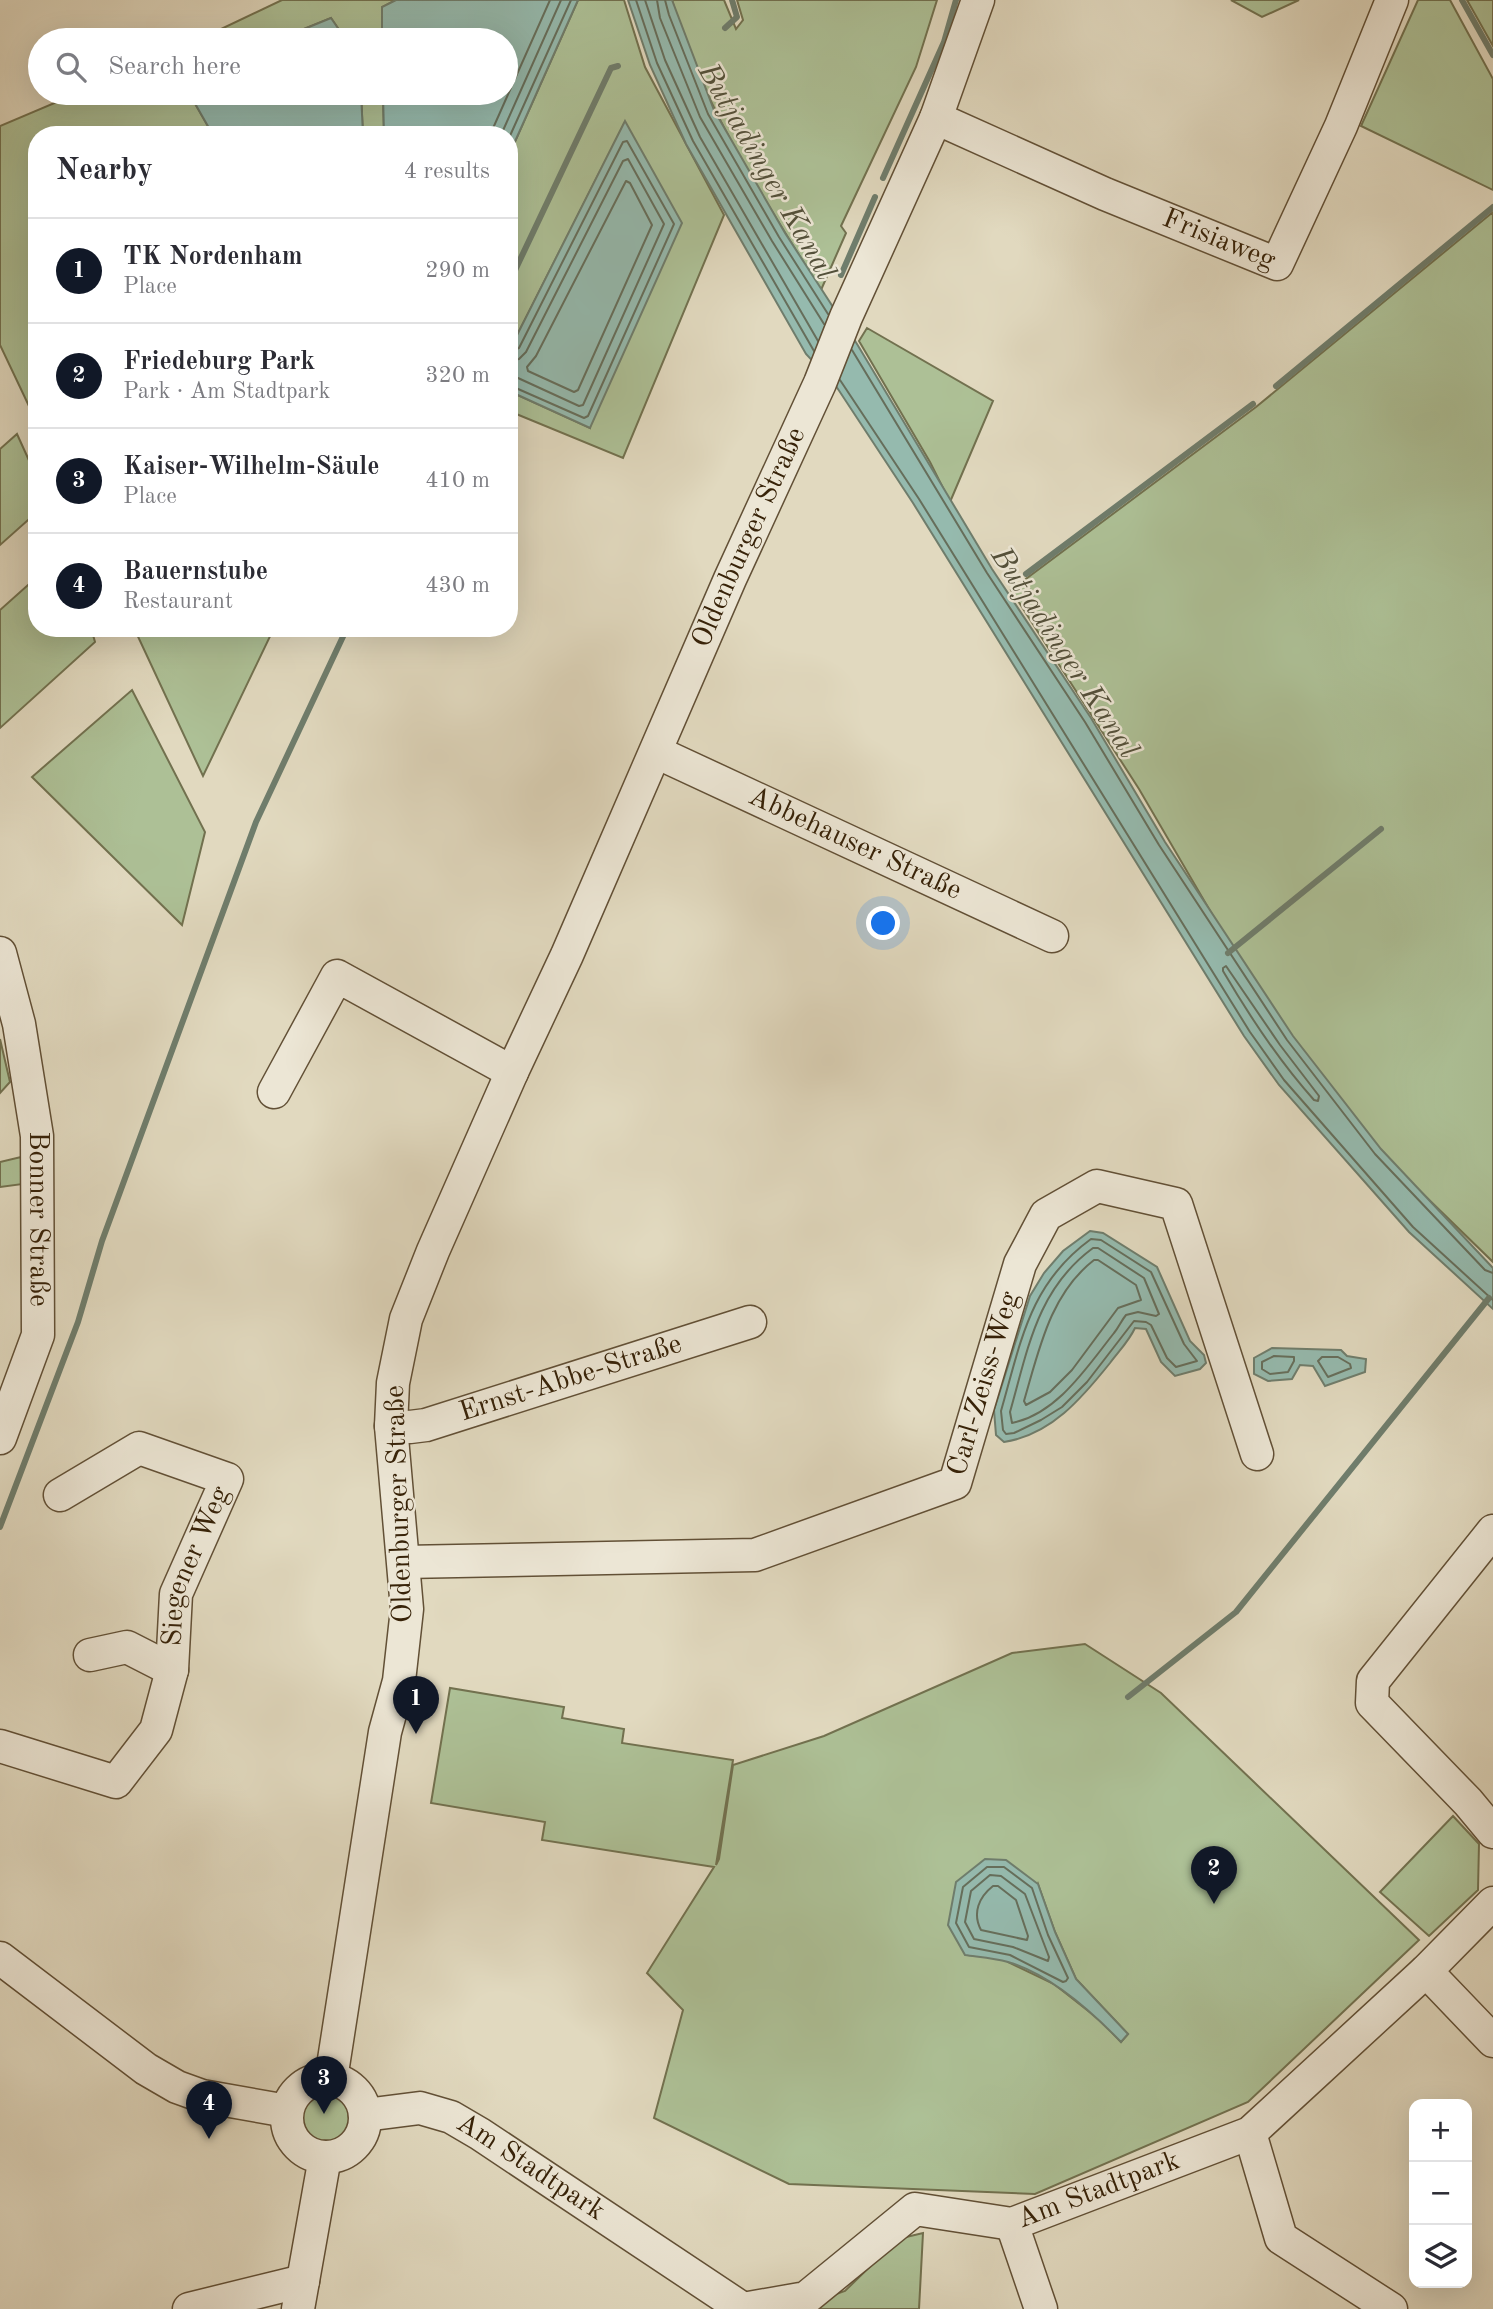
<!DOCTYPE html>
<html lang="en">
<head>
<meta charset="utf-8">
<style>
	:root { --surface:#fff; --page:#f7f7f7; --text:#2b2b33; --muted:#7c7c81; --line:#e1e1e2; --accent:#111827 }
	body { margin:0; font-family:"Old Standard TT",serif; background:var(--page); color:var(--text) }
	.controls { position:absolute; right:21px; bottom:21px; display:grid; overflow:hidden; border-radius:14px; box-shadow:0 7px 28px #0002 }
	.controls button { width:63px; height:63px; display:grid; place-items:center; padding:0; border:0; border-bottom:2px solid var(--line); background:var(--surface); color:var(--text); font:35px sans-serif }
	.you { position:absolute; left:884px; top:924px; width:24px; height:24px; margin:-18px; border:5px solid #fff; border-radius:50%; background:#1a73e8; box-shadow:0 0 0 10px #1a73e833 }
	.badge { display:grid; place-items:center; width:46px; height:46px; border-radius:50%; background:var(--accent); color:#fff; font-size:23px; font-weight:700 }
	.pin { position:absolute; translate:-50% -58px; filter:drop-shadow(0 2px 4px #0008) }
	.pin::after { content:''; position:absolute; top:37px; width:24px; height:21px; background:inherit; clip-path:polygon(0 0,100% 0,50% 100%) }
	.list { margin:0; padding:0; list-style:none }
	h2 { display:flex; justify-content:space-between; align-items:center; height:91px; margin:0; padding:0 28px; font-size:30px }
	h2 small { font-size:23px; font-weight:400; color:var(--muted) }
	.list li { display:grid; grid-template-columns:46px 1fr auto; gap:21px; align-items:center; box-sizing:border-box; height:105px; padding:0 28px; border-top:2px solid var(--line) }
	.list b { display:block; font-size:26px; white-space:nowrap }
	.list p { margin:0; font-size:23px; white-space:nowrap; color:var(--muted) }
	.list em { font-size:23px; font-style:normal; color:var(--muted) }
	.icon { flex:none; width:38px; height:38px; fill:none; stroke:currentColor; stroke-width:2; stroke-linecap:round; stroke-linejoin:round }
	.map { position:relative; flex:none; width:1493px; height:2309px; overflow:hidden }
	.search { position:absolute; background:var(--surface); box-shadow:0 7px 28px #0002; left:28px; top:28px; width:490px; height:77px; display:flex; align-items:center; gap:18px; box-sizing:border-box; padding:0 24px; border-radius:38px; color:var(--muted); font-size:26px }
	.panel { position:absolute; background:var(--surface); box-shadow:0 7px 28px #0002; left:28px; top:126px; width:490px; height:511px; border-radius:28px }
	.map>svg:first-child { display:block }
	.green { fill:#adc096; stroke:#72714f; stroke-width:2; fill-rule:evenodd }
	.water { fill:#95baae; stroke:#6f7d6c; stroke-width:2 }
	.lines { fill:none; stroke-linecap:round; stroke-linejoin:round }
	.shore { stroke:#666e5b; stroke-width:2 }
	.stream { stroke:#6f7d6c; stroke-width:6 }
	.minor-casing { stroke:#625036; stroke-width:35 }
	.minor { stroke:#ece6d5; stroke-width:32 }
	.labels { text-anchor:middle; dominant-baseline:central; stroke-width:5; stroke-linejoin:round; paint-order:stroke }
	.street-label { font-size:28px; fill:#372208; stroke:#ece6d5 }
	.water-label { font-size:30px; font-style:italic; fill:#53503a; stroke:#ece6d5 }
</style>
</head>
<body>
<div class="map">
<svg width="1493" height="2309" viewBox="0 0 1493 2309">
	<rect width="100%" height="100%" fill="#e1d9bf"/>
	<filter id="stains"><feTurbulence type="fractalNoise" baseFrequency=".00286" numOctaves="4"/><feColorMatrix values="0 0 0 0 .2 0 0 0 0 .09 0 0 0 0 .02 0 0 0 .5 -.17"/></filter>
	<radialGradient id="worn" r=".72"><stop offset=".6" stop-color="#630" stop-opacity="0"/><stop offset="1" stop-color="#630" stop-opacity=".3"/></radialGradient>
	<path class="green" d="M282,0h114l-14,7v33h-36l-15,-22 -54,22h-79z
		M578,0h46l21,67 79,148 -101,243 -114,-47v-20l81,37 35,-306 -116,229v-196z
		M672,0h52l12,29 7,-9 -6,-20h200l-21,67 -75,159 5,7 -25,57c-56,-89 -121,-188 -149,-290z
		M1231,0h68l-37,17z
		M1418,0h32l43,79v111l-132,-64z
		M1467,0h26v46z
		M78,93h111l24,42h-176v288l-37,-78v-219z
		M361,93h22l1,42h-21z
		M1493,212v1050l-140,-136 -95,-133 -119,-204 -128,-199 245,-183z
		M867,328l126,73 -43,101 -20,-40 -71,-121z
		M17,434l20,44v34l-37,33v-96z
		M37,577v51h54l4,14 -95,86v-118z
		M134,628h140l-71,148z
		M132,690l73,142 -23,93 -150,-148z
		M0,1039l10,43 -10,11z
		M21,1157l2,27 -23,3v-25z
		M1085,1644l76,49 258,247 -171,162 -213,92 -246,-10 -135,-66 29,-108 -36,-37 67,-106 -172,-27 3,-18 -114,-19 19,-115 114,19 -2,11 62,11 -2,14 111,17 -17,105 3,-6 14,-94 91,-29 188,-83zM1038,1884l17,48 21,47 52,55 -7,8 -20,-21 -47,-37 -46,-22z
		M1453,1816l26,28 -1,46 -49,46 -49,-44z
		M301 2118a25 25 0 1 1 50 0a25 25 0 1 1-50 0Z
		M923,2233l-4,76h-125l51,-18 53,-52z"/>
	<path class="water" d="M396,0h182l-69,155v-20h-125l-1,-42h123v-53h-124v-33z
		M628,0h44l42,110 71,123 72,111 135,225 99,149 74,124 128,194 88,113 112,119v41l-84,-77 -130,-147 -35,-49 -331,-533 -77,-117 -30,-32 -120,-210 -36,-79z
		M331,18l15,22h-69z
		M189,93h172l2,42h-150z
		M625,121l57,102 -92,205 -81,-37v-40z
		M1090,1231l13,2 54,34 33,74 14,14 2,8 -6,6 -25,7 -14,-14 -15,-33 -11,-1c-6,13 -16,23 -25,35 -28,35 -59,72 -106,79l-8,-7 -2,-25 36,-114 14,-23 19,-22z
		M1272,1348l69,2 6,6 19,3 -1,13 -40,14 -12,-20 -13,-1 -8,14 -24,2 -14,-7v-16z
		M985,1859l21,1 32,24 17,48 21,47 52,55 -7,8c-29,-30 -72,-68 -113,-80 -14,-4 -29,-5 -43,-7l-17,-30 8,-43z"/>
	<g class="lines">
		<path class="shore" d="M636,0l21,63 36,78 121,210
			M645,0l20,60 35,77 118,204
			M657,0l3,18 40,99 72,124 52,83
			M665,0l4,15 39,99 71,123 49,77
			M490,135l60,-135
			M501,135l60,-135
			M509,138l62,-138
			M626,181l4,2 22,42 -74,165 -4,2 -46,-21 -1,-4 9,-11z
			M852,350l135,223 98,149 74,123 128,195 88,114 110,116 8,3
			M509,352l10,-4 104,-206 4,-1 47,83 -86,192 -4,2 -75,-33
			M509,361l10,-2 7,-7 97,-191 5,-2 36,65 -81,181 -4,1 -61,-28 -9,-1
			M840,380l79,119 331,533 34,48 129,147 80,73
			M1226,966l54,79 39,51 -1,5 -4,-1c-36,-40 -64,-83 -91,-129v-3z
			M1091,1239l10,1 50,32 33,72 13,17 -21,6 -9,-9 -16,-33 -5,-3 -12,-1 -47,61 -25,25 -21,13 -27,13 -8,1 -3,-4 -2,-19c20,-69 28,-127 90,-172z
			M1093,1248h5l46,30 15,36 -3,2 -18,-4 -12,3c-5,6 -7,12 -12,18 -27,34 -57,81 -102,90l-2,-11c18,-63 27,-123 83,-164z
			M1094,1260h4l38,25 5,15 -23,8 -46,62 -22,22 -24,13 -2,-4c15,-51 26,-107 70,-141z
			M1274,1356l20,1v4l-6,11 -18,2 -8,-5v-7z
			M1322,1357h16l12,7 1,4 -23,9 -10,-16z
			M987,1867h17l28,21 16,47 20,43 -2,3 -3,1 -53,-27 -41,-8 -13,-24 7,-36z
			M990,1875l11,1 24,18 24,63 -1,4 -35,-14 -39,-8 -9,-17 6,-31z
			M993,1886h5l18,14 12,36 -1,4 -46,-10c-9,-17 -2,-33 12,-44z"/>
		<path class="stream" d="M1462,0l31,55
			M725,28l12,-11 -5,-17
			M883,178l61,-136 12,-42
			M841,275l34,-78
			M509,283l102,-215 7,-2
			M1276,386l217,-179
			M1026,574l227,-170
			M1228,953l153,-124
			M0,1527l78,-205 24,-81 154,-419 91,-194
			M1128,1697l108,-85 253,-314"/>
		<g class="minor-casing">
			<g id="minor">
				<path id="s1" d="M936,118l169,76 172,70 64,-138 51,-126"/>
				<path id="s2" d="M656,752l396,184"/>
				<path id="s3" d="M0,953l19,71 18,112 1,199 -38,103"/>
				<path d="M274,1092l63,-116 175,96"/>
				<path id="s4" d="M391,1426l19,1 16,-2 324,-103"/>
				<path d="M1493,1531l-120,150 -1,22 96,99 25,30"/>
				<path id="s5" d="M404,1562l351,-7 200,-72 65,-219 26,-49 51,-29 79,18 81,250"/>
				<path d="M90,1655l37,-8 45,23"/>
				<path id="s6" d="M0,1746l116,36 40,-52 16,-60 4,-76 51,-115 -88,-31 -79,47"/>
				<path d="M0,1958l146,111 31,18 25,9 85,15"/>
				<path d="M1426,1971l67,70"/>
				<path id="s7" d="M331,2079l54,-347 14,-51 8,-72 -16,-183 2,-43 13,-64 27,-68 79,-179 55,-117 163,-376 90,-196 26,-66 90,-199 42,-118"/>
				<circle cx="326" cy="2118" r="39"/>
				<path id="s8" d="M365,2115l55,-7 31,9 29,17 263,175 63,-11 109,-89 97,15 238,-91 176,-162 67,-68"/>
				<path d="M1250,2133l31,105 110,71"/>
				<path d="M1012,2224l29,85"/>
				<path d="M189,2309l114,-28"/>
				<path d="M298,2309l27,-152"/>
			</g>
		</g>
		<use href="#minor" class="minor"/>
	</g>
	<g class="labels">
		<g class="street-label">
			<text stroke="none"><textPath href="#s1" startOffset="308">Frisiaweg</textPath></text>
			<text stroke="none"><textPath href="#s7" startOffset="1622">Oldenburger Straße</textPath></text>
			<text stroke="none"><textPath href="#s2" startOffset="219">Abbehauser Straße</textPath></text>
			<text stroke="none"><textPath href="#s3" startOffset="270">Bonner Straße</textPath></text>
			<text stroke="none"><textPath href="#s4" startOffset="187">Ernst-Abbe-Straße</textPath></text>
			<text stroke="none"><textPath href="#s5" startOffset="667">Carl-Zeiss-Weg</textPath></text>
			<text transform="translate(400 1504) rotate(-92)">Oldenburger Straße</text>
			<text stroke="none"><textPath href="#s6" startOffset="357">Siegener Weg</textPath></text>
			<text stroke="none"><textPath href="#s8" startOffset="182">Am Stadtpark</textPath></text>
			<text stroke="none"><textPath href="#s8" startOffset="833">Am Stadtpark</textPath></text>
		</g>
		<g class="water-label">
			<text transform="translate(766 172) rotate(60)">Butjadinger Kanal</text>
			<text transform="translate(1064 653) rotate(57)">Butjadinger Kanal</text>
		</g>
	</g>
	<rect width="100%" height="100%" filter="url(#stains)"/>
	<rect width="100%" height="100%" fill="url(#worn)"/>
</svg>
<div class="controls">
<button>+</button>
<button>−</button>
<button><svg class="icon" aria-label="layers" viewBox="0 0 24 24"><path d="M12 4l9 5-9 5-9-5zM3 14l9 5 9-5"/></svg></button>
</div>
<div class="you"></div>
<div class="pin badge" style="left:416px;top:1734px">1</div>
<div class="pin badge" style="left:1214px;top:1904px">2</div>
<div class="pin badge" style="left:324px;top:2114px">3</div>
<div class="pin badge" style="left:209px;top:2139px">4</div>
<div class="search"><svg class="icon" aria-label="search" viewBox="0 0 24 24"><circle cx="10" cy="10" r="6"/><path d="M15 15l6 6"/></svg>Search here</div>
<section class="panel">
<h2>Nearby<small>4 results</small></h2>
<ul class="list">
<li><span class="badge">1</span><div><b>TK Nordenham</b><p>Place</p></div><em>290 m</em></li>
<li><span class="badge">2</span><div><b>Friedeburg Park</b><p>Park · Am Stadtpark</p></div><em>320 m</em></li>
<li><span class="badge">3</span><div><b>Kaiser-Wilhelm-Säule</b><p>Place</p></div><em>410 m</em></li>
<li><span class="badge">4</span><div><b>Bauernstube</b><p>Restaurant</p></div><em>430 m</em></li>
</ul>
</section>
</div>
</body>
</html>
